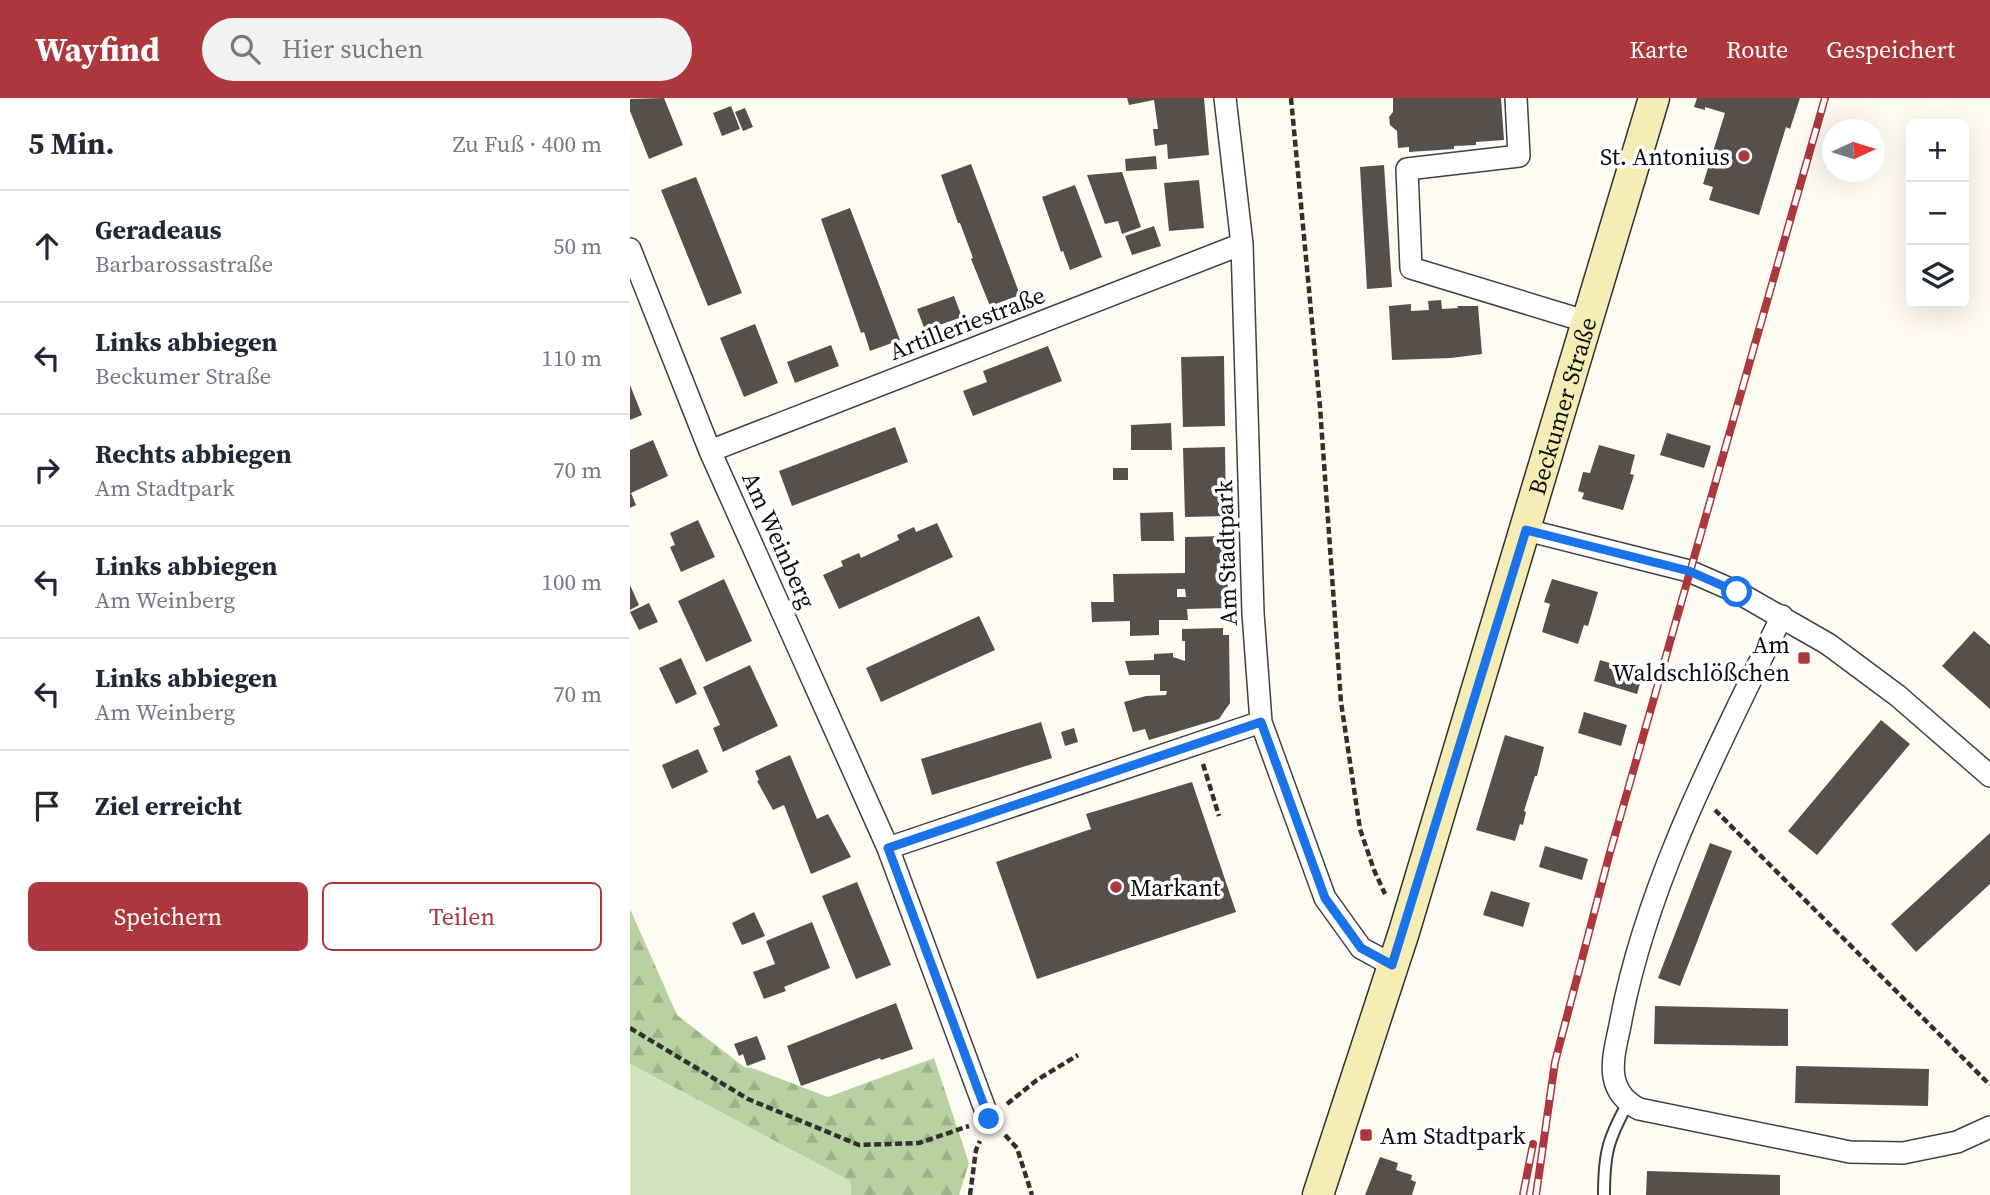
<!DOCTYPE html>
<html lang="de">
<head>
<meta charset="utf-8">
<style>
	:root { --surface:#fff; --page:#f2f2f3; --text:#1f2937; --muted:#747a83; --line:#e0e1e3; --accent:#ac383e }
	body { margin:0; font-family:"Source Serif 4",serif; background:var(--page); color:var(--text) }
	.controls { position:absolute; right:21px; top:21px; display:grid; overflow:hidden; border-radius:10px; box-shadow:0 7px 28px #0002 }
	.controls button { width:63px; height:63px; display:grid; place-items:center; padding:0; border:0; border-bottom:2px solid var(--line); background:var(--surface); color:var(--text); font:35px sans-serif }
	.compass { position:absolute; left:1192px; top:21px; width:63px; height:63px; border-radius:50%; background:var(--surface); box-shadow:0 7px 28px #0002; rotate:86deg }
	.stop { position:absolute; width:21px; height:21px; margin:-16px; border:5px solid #1a73e8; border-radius:50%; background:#fff }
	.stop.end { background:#1a73e8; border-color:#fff; box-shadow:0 2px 7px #0008 }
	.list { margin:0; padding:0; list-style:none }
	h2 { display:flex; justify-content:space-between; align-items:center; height:91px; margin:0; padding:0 28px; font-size:30px }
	h2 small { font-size:23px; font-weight:400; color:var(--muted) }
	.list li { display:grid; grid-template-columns:46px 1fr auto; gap:21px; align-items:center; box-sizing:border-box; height:112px; padding:0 28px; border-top:2px solid var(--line) }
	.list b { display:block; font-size:26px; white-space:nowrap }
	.list p { margin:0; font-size:23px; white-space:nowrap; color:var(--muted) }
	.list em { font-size:23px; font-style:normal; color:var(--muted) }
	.actions { display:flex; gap:14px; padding:21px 28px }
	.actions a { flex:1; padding:16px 0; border:2px solid var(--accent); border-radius:10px; text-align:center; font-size:24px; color:var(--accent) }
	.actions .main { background:var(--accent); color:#fff }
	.icon { flex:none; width:38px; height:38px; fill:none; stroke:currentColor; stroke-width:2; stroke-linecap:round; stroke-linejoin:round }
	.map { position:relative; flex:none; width:1360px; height:1097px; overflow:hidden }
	header { display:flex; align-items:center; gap:42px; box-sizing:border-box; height:98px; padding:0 35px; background:var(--accent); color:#fff }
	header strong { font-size:33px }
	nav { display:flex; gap:38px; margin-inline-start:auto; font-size:24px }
	.search { width:490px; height:63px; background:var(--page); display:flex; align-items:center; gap:18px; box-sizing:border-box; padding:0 24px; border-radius:38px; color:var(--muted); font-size:26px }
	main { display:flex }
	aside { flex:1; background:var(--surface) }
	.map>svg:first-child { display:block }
	.forest { fill:url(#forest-firs) }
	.park { fill:#d2e4bf }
	.building { fill:#56504c; fill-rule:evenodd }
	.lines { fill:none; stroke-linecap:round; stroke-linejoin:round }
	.lane-casing { stroke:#414141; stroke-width:14 }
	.street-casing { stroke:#414141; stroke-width:24 }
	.secondary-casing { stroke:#303030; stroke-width:33 }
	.path { stroke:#303030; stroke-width:4.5; stroke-dasharray:7 3.5; stroke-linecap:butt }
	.lane { stroke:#fff; stroke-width:10 }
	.street { stroke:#fff; stroke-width:21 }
	.secondary { stroke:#f5edb5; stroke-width:30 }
	.rail-casing { stroke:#ac383e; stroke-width:8 }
	.rail { stroke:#fff; stroke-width:5; stroke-dasharray:16; stroke-linecap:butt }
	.route { stroke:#1a73e8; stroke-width:9 }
	.poi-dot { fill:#ac383e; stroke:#fff; stroke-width:2.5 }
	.labels { text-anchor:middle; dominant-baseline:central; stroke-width:7; stroke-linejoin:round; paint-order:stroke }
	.poi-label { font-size:24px; fill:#0e0e0e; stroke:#fff; text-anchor:end }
	.street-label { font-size:24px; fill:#0e0e0e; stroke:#fff }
</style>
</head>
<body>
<header>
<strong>Wayfind</strong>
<div class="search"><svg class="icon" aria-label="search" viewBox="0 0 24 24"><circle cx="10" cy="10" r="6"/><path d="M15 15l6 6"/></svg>Hier suchen</div>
<nav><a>Karte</a><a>Route</a><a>Gespeichert</a></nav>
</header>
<main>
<aside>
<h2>5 Min.<small>Zu Fuß · 400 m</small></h2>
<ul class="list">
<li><svg class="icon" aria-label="ahead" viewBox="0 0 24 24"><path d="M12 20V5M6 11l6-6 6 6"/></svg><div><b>Geradeaus</b><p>Barbarossastraße</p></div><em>50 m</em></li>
<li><svg class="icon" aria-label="left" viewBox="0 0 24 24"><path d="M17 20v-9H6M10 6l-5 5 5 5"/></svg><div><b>Links abbiegen</b><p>Beckumer Straße</p></div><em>110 m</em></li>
<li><svg class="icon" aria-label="right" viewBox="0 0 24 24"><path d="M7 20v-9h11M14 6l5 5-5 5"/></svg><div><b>Rechts abbiegen</b><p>Am Stadtpark</p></div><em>70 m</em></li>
<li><svg class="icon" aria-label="left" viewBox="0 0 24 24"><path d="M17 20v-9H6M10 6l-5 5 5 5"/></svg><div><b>Links abbiegen</b><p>Am Weinberg</p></div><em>100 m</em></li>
<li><svg class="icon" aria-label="left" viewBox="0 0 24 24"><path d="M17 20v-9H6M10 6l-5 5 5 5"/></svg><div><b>Links abbiegen</b><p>Am Weinberg</p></div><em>70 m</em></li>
<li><svg class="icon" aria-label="arrive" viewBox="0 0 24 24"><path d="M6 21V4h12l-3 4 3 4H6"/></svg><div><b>Ziel erreicht</b></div></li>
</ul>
<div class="actions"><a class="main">Speichern</a><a>Teilen</a></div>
</aside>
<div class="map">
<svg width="1360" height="1097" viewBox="0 0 1360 1097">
	<defs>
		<pattern id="forest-firs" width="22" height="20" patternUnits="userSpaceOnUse" patternTransform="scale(1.75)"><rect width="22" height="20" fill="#b7d2a0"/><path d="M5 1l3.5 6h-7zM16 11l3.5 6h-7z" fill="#9cb389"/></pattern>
	</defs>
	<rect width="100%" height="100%" fill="#fdfbf2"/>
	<path class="forest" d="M0,811l47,106 67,52 11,2 73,28 106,-39 35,105 -10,32h-108l-1,-14 -220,-117z"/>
	<path class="park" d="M0,966l220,117 1,14h-221z"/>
	<path class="building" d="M34,0l19,47 -34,14 -19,-48v-12z
		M497,0h77l5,57 -41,4 -1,-15 -12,2 -2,-17h5l-4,-29 -25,5z
		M763,0h108l3,42 -28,2v3l-22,1v3l-45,3v-5l-11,1 -1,-17 -7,-6 -1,-8 4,-5z
		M1067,0h103l-10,31 -4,-2 -27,88 -50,-15 4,-13 -10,-3 22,-71 -20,-6v3l-11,-3z
		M101,8l9,23 -18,7 -9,-23z
		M115,10l8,19 -10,4 -8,-19z
		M526,58l1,13 -31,2 -1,-12z
		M341,66l49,131 -30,11 -19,-47 2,-1 -13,-35h-2l-17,-48z
		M754,67l8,122 -25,2 -7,-122z
		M492,74l19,55 -19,7 -4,-13 -13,3 -18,-49z
		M66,79l46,116 -34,13 -47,-116z
		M569,82l5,48 -35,3 -5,-48z
		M445,87l27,72 -32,13 -7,-19 -2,1 -19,-55z
		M220,110l50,132 -30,11 -6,-19 -3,1 -40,-114z
		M524,128l7,20 -29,9 -7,-19z
		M324,198l8,21 -37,13 -8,-21z
		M811,202l1,9 16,-1 -1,-2h21l4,48 -31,4 -59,2 -3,-54 22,-2v7l18,-1 -1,-9z
		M125,226l23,59 -34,14 -24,-59z
		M201,247l8,21 -44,17 -8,-21z
		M418,248l14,35 -89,35 -10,-25 24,-9 -4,-11z
		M594,258l1,70 -42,1 -2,-70z
		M0,287l12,30 -12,5z
		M541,325l1,27h-41v-25z
		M265,329l13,35 -116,44 -13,-35z
		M1037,335l44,13 -7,22 -44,-13z
		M23,342l15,36 -37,17 5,12 -6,3v-58z
		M969,347l36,10 -5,19 4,1 -11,35 -41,-11 2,-6 -6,-2 5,-19 7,1z
		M595,349l1,69 -41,1 -2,-69z
		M483,370h15v12h-15z
		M543,414l1,29h-33l-1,-28z
		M68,422l17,37 -34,15 -11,-25 5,-2 -5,-12z
		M307,425l16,34 -114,52 -16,-34 20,-9 -2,-5 18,-8 2,5 38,-18 -2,-5 17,-8 2,5z
		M597,438l1,72 -41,1 1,11h-29v15l-29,1v-15l-38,1 -1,-20h23l-1,-28 72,-1v-36zM547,491h8l1,8h-9z
		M94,481l28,62 -46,21 -28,-61z
		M922,481l46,13 -10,34 -4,-1 -6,19 -36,-12 8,-28 -6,-2z
		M0,487l9,20 -9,5z
		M19,505l9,19 -19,8 -9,-18z
		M349,518l16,34 -114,52 -15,-34z
		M593,530v7h6l1,68 -11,16 -70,21 -4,-11 -12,3 -9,-30 22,-6 20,-1 1,-4h-7v-16h-31l-4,-14 29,-1v-6l19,-1v4l12,4v-20h-3v-12z
		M1344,533l16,14v64l-48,-43z
		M51,560l16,36 -21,10 -17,-36z
		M970,562l43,13 -6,21 -43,-13z
		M120,567l28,61 -55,26 -10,-24 7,-3 -17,-38z
		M954,614l43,13 -6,21 -43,-13z
		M1251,622l29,24 -93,111 -29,-24z
		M411,624l11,36 -120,37 -11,-36z
		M444,630l4,14 -13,4 -4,-14z
		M875,637l39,12 -7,29h-2l-11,35 2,1 -3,13 -3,-1 -5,17 -39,-11z
		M68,651l10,23 -36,17 -10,-24z
		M160,657l27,64 11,-5 23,43 -40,17 -27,-69 -11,5 -16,-29 2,-1 -4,-9z
		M562,684l44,130 -199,67 -41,-117 95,-33 -5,-15z
		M1360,735v51l-74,68 -25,-28z
		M1080,745l22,8 -52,135 -22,-8z
		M915,748l43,13 -6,21 -43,-13z
		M227,784l34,83 -35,14 -34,-83z
		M861,793l39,12 -7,24 -40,-12z
		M124,814l11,24 -23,9 -10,-22z
		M182,824l18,46 -46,19 2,4 -22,8 -11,-27 22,-8 -9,-23z
		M266,905l17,46 -32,11 -1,-2 -79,28 -14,-40z
		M1025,908l133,3v37l-134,-2z
		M127,938l9,23 -19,7 -4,-12 -4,2 -5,-12z
		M1166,968l133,3 -1,37 -133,-3z
		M750,1059l18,6 -2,7 16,5 -1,5 5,2 -4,13h-47z
		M1017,1073l133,4v20h-134z"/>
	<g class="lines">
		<g class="lane-casing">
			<path id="lane" d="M974,1097c0,-42 4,-56 24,-92"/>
		</g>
		<g class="street-casing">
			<path id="street" d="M595,0l17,146 11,369 8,109 64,176 36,50 31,17
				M886,0l3,58 -112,13 4,99 177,54
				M0,151l80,202 178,397 101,272
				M80,353l532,-207
				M896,432l163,41 48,21 91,52 70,52 92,80
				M1152,518c-62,128 -134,263 -161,404 -3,18 -10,38 -7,57 3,16 12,25 25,32l211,43 53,1 54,-11 33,-15
				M258,750l373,-126"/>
		</g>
		<g class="secondary-casing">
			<g id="secondary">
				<path id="s1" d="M688,1097l86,-263 250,-834"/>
			</g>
		</g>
		<path class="path" d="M661,0l29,309 21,295 19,127 14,41 11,24
			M573,666l16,52
			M1085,712l275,275
			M0,930l118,71 111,46 60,-2 50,-17
			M377,1006l30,-24 41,-25
			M375,1037l12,13 15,47
			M340,1097l6,-45 4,-9"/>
		<use href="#lane" class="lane"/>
		<use href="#street" class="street"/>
		<use href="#secondary" class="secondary"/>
		<g class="rail-casing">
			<path id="rail" d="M893,1097l10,-51
				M906,1097l19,-133 54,-206 216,-758"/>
		</g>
		<use href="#rail" class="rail"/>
	</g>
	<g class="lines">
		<path class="route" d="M359,1021l-101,-271 373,-126 64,176 36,50 31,17 134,-435 163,41 48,21"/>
	</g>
	<g class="poi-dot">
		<circle cx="1114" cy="58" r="7"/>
		<rect x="1167" y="553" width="14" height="14" rx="3.5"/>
		<circle cx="486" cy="789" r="7"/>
		<rect x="729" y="1030" width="14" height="14" rx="3.5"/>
	</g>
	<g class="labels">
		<g class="poi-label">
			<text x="1100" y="58">St. Antonius</text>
			<text x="1160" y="546">Am<tspan x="1160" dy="28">Waldschlößchen</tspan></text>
			<text x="500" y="789" text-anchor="start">Markant</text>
			<text x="750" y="1037" text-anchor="start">Am Stadtpark</text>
		</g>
		<g class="street-label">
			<text transform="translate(337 225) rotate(-21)">Artilleriestraße</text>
			<text stroke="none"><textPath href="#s1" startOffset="826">Beckumer Straße</textPath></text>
			<text transform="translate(149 442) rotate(66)">Am Weinberg</text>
			<text transform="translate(596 455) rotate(-92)">Am Stadtpark</text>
		</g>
	</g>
</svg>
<div class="controls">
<button>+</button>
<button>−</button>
<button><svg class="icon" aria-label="layers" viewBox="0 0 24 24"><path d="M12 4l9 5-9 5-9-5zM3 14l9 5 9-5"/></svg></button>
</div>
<svg class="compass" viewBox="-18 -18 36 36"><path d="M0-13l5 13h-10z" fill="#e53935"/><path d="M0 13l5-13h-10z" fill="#747a83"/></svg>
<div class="stop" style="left:1107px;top:494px"></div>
<div class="stop end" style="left:359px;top:1021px"></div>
</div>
</main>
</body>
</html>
